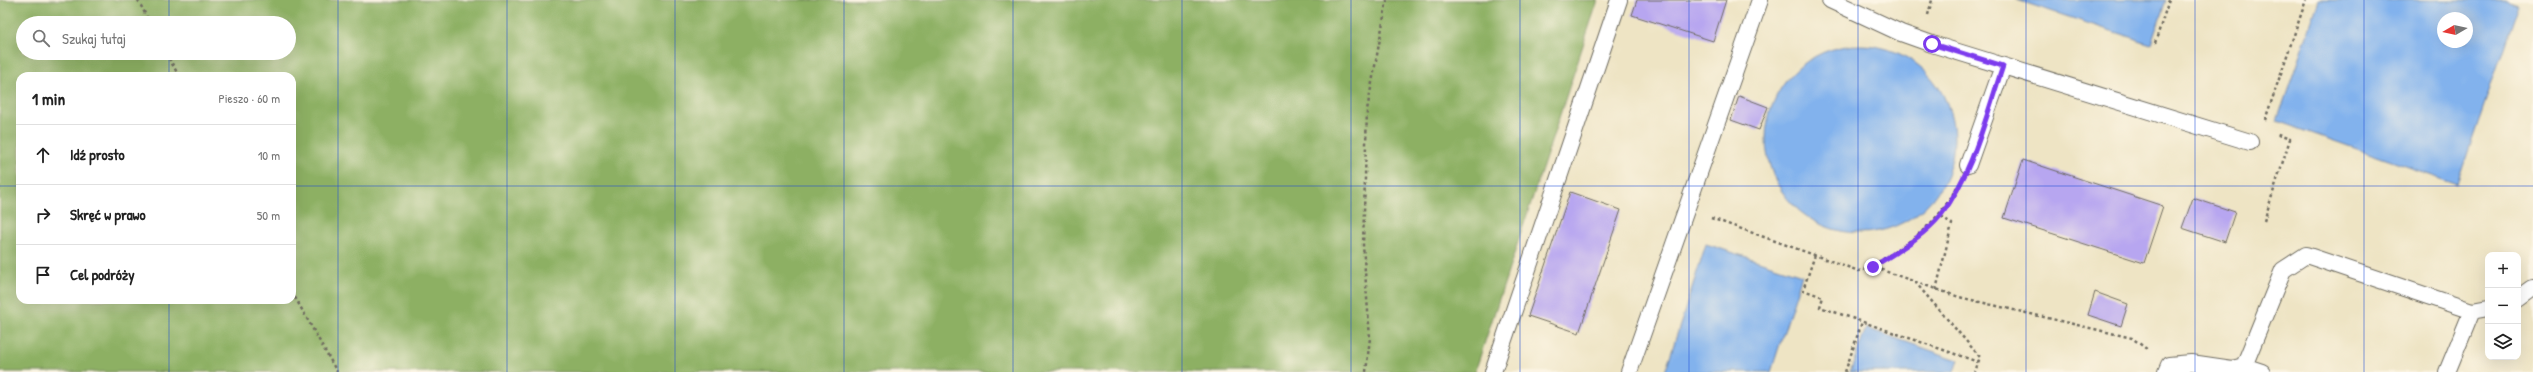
<!DOCTYPE html>
<html lang="pl">
<head>
<meta charset="utf-8">
<style>
	:root { --surface:#fff; --page:#f2f2f2; --text:#222; --muted:#767676; --line:#e0e0e0 }
	body { margin:0; font-family:"Patrick Hand",sans-serif; background:var(--page); color:var(--text) }
	.controls { position:absolute; right:12px; bottom:12px; display:grid; overflow:hidden; border-radius:8px; box-shadow:0 4px 16px #0002 }
	.controls button { width:36px; height:36px; display:grid; place-items:center; padding:0; border:0; border-bottom:1px solid var(--line); background:var(--surface); color:var(--text); font:20px sans-serif }
	.compass { position:absolute; left:2437px; top:12px; width:36px; height:36px; border-radius:50%; background:var(--surface); box-shadow:0 4px 16px #0002; rotate:261deg }
	.stop { position:absolute; width:12px; height:12px; margin:-9px; border:3px solid #7c3aed; border-radius:50%; background:#fff }
	.stop.end { background:#7c3aed; border-color:#fff; box-shadow:0 1px 4px #0008 }
	.list { margin:0; padding:0; list-style:none }
	h2 { display:flex; justify-content:space-between; align-items:center; height:52px; margin:0; padding:0 16px; font-size:17px }
	h2 small { font-size:13px; font-weight:400; color:var(--muted) }
	.list li { display:grid; grid-template-columns:26px 1fr auto; gap:12px; align-items:center; box-sizing:border-box; height:60px; padding:0 16px; border-top:1px solid var(--line) }
	.list b { display:block; font-size:15px; white-space:nowrap }
	.list em { font-size:13px; font-style:normal; color:var(--muted) }
	.icon { flex:none; width:22px; height:22px; fill:none; stroke:currentColor; stroke-width:2; stroke-linecap:round; stroke-linejoin:round }
	.map { position:relative; flex:none; width:2533px; height:372px; overflow:hidden }
	.search { position:absolute; background:var(--surface); box-shadow:0 4px 16px #0002; left:16px; top:16px; width:280px; height:44px; display:flex; align-items:center; gap:10px; box-sizing:border-box; padding:0 14px; border-radius:22px; color:var(--muted); font-size:15px }
	.panel { position:absolute; background:var(--surface); box-shadow:0 4px 16px #0002; left:16px; top:72px; width:280px; height:232px; border-radius:12px }
	.map>svg:first-child { display:block }
	.forest { fill:#8db064; stroke:#5c6e48; fill-rule:evenodd }
	.water { fill:#82b2ed; stroke:#566e8c; fill-rule:evenodd }
	.building { fill:#b7a6f0 }
	.lines { fill:none; stroke-linecap:round; stroke-linejoin:round }
	.service-casing { stroke:#6f6c61; stroke-width:18 }
	.path { stroke:#6f6c61; stroke-width:2.5; stroke-dasharray:3 3; stroke-linecap:butt }
	.service { stroke:#fff; stroke-width:16 }
	.route { stroke:#7c3aed; stroke-width:5 }
	.grid { fill:none; stroke:#1d4ed8; stroke-width:1; stroke-opacity:0.55 }
</style>
</head>
<body>
<div class="map">
<svg width="2533" height="372" viewBox="0 0 2533 372">
	<rect width="100%" height="100%" fill="#fcf5e5"/>
	<filter id="ink" filterUnits="userSpaceOnUse"><feTurbulence type="fractalNoise" baseFrequency=".025" numOctaves="2"/><feDisplacementMap in="SourceGraphic" scale="8" xChannelSelector="R" yChannelSelector="G"/><feConvolveMatrix kernelMatrix="1 2 1 2 8 2 1 2 1" color-interpolation-filters="sRGB"/></filter>
	<filter id="wash" filterUnits="userSpaceOnUse"><feTurbulence type="fractalNoise" baseFrequency=".012" numOctaves="4" result="noise"/><feDisplacementMap in="SourceGraphic" scale="16" xChannelSelector="R" yChannelSelector="G"/><feGaussianBlur stdDeviation="0.9" result="paint"/><feColorMatrix in="noise" values="0 0 0 0 0 0 0 0 0 0 0 0 0 0 0 0 0 1.4 0 .05"/><feComposite in="paint" operator="in"/></filter>
	<g filter="url(#wash)">
		<rect width="100%" height="100%" fill="#eee4c4"/>
		<path class="forest" d="M0,0h1598l-123,372h-1475zM23,23h266v30h-266zM20,76h272v224h-272z"/>
		<path class="water" d="M2017,0h149l-15,44z
			M2319,0h188l12,4 -62,180 -180,-63zM2443,18h24v24h-24z
			M1766 139a94 94 0 1 1 188 0a94 94 0 1 1-188 0Z
			M1706,244l96,31 -31,97h-106z
			M1866,328l92,32 -4,12h-104z"/>
		<g id="blocks">
			<path class="building" d="M1637,0h89l-13,41 -81,-26z
				M1739,96l29,11 -9,23 -28,-10z
				M2023,160l140,46 -19,57 -140,-45z
				M1570,192l51,18 -42,123 -51,-17z
				M2193,198l42,14 -10,30 -43,-14z
				M2095,292l33,12 -7,22 -33,-11z"/>
		</g>
	</g>
	<g filter="url(#ink)">
		<use href="#blocks" fill-opacity="0" stroke="#6f6c61" stroke-width="1"/>
		<g class="lines">
			<g class="service-casing">
				<path id="service" d="M1830,0l71,33 31,11 318,98
					M1968,165l35,-99
					M2518,299l15,-11
					M2244,366l18,6
					M1493,372l126,-372
					M1629,372l131,-372
					M2166,372l3,-7 22,-2 41,6 12,-3 39,-96 23,-15 166,56 16,-3
					M2447,372l25,-61"/>
			</g>
			<path class="path" d="M138,0l12,23
				M1928,15l4,-15
				M2155,43l14,-43
				M166,53l13,23
				M2265,120l41,-120
				M1711,218l148,53 14,-4 86,30 173,41 16,12
				M2264,221l26,-82 -15,-5
				M1815,255l-12,35 20,7 -3,10 158,55
				M1873,266c37,-24 62,-39 84,-79
				M1915,282l65,75 -5,15
				M1936,290l16,-66 -12,-9
				M292,292l45,80
				M1366,372l4,-34 -7,-93 4,-135 20,-110
				M1845,372l17,-50"/>
			<use href="#service" class="service"/>
		</g>
	</g>
	<g class="lines" filter="url(#ink)">
		<path class="route" d="M1873,267c23,-15 50,-30 68,-52 32,-42 45,-99 62,-149l-71,-22"/>
	</g>
	<path class="grid" d="M169,0v23M338,0v372M507,0v372M675,0v372M844,0v372M1013,0v372M1182,0v372M1351,0v372M1520,0v372M1689,0v372M1858,0v372M2026,0v372M2195,0v372M2364,0v372M169,53v23M0,186h20M292,186h2241M169,300v72"/>
</svg>
<div class="controls">
<button>+</button>
<button>−</button>
<button><svg class="icon" aria-label="layers" viewBox="0 0 24 24"><path d="M12 4l9 5-9 5-9-5zM3 14l9 5 9-5"/></svg></button>
</div>
<svg class="compass" viewBox="-18 -18 36 36"><path d="M0-13l5 13h-10z" fill="#e53935"/><path d="M0 13l5-13h-10z" fill="#767676"/></svg>
<div class="stop" style="left:1932px;top:44px"></div>
<div class="stop end" style="left:1873px;top:267px"></div>
<div class="search"><svg class="icon" aria-label="search" viewBox="0 0 24 24"><circle cx="10" cy="10" r="6"/><path d="M15 15l6 6"/></svg>Szukaj tutaj</div>
<section class="panel">
<h2>1 min<small>Pieszo · 60 m</small></h2>
<ul class="list">
<li><svg class="icon" aria-label="ahead" viewBox="0 0 24 24"><path d="M12 20V5M6 11l6-6 6 6"/></svg><div><b>Idź prosto</b></div><em>10 m</em></li>
<li><svg class="icon" aria-label="right" viewBox="0 0 24 24"><path d="M7 20v-9h11M14 6l5 5-5 5"/></svg><div><b>Skręć w prawo</b></div><em>50 m</em></li>
<li><svg class="icon" aria-label="arrive" viewBox="0 0 24 24"><path d="M6 21V4h12l-3 4 3 4H6"/></svg><div><b>Cel podróży</b></div></li>
</ul>
</section>
</div>
</body>
</html>
